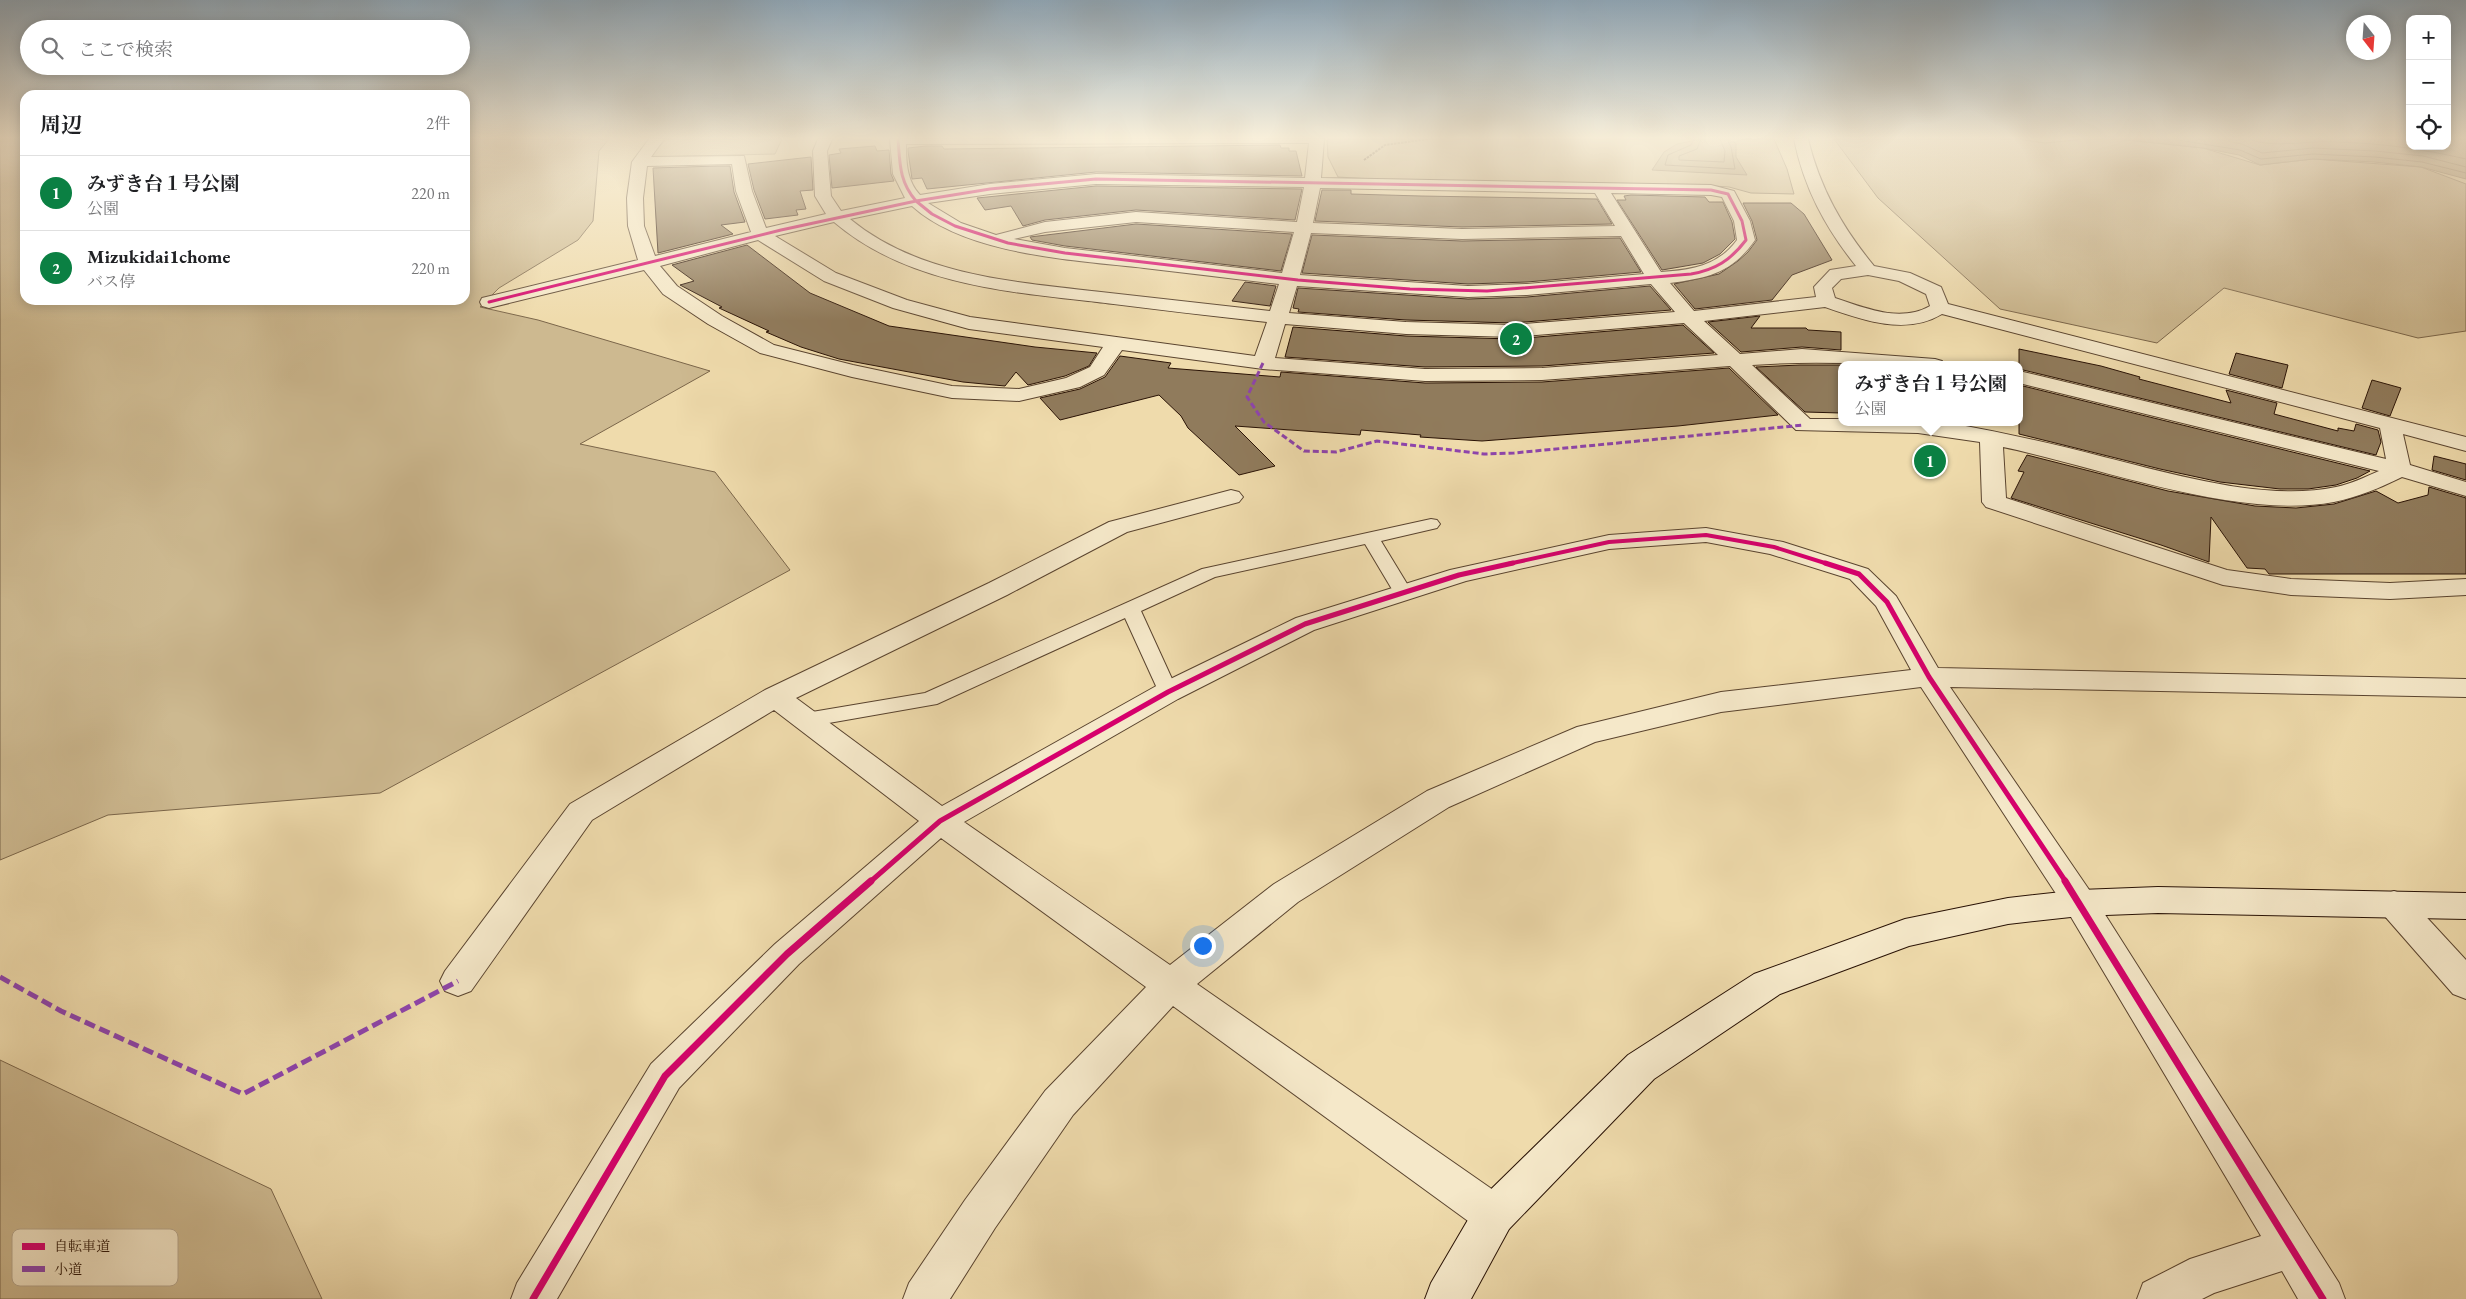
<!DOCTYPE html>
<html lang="ja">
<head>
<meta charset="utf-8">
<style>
	:root { --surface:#fff; --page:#f6f6f6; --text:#202124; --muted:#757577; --line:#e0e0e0; --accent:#0b8043 }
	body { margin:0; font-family:"EB Garamond","Noto Serif JP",serif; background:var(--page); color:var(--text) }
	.controls { position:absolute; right:15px; top:15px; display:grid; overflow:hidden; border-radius:10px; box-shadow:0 2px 12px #0003 }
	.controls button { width:45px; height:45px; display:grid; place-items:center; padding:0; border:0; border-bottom:1px solid var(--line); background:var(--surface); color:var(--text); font:25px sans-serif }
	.compass { position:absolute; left:2346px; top:15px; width:45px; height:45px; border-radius:50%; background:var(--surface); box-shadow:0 2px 12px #0003; rotate:163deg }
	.you { position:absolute; left:1202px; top:945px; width:18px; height:18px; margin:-12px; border:4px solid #fff; border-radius:50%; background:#1a73e8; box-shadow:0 0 0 8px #1a73e833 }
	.badge { display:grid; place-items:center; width:32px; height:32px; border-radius:50%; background:var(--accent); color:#fff; font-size:16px; font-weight:700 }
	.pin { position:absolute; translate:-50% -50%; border:2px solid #fff; box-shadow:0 1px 5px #0006 }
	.popup { position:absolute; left:1838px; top:361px; width:185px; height:65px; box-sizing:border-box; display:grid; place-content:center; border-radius:10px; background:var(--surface); filter:drop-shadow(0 1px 4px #0005); font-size:16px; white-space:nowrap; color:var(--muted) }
	.popup b { font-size:19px; color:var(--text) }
	.popup::after { content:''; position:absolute; left:50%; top:100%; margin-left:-10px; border:10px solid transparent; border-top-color:var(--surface) }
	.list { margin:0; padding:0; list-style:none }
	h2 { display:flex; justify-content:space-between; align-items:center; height:65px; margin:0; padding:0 20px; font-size:21px }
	h2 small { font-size:16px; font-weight:400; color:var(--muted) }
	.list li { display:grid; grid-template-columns:32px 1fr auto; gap:15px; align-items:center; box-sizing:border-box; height:75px; padding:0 20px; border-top:1px solid var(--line) }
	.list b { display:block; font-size:19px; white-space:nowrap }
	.list p { margin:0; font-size:16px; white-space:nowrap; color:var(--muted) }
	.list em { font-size:16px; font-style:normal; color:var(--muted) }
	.icon { flex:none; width:28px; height:28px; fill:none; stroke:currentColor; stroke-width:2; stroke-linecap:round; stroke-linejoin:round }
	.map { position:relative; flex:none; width:2466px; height:1299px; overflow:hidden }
	.search { position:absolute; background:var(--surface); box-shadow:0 2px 12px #0003; left:20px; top:20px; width:450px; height:55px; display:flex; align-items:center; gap:12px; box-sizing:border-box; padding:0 18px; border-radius:28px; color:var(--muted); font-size:19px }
	.panel { position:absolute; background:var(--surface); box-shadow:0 2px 12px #0003; left:20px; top:90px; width:450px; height:215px; border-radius:15px }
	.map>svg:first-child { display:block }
	.green { fill:#cdb990; stroke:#7b664a }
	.water { fill:#ac9773; stroke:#786247 }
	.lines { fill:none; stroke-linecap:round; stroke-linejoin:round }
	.shore { stroke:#6a543c; stroke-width:1 }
	.building { fill:#907b5c; stroke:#291205 }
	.lane-casing { stroke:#5a442f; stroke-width:2 }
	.street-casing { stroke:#5a442f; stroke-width:2 }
	.secondary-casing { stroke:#291205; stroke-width:2 }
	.path { stroke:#291205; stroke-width:2; stroke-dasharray:2.5 1; stroke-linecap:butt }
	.lane { fill:#f5e8c9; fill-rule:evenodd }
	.street { fill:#f5e8c9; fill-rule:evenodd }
	.secondary { fill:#f5e8c9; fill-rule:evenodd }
	.quiet-far1 { stroke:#8e44ad; stroke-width:3; stroke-dasharray:6 3; stroke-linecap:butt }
	.quiet { stroke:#8e44ad; stroke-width:5; stroke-dasharray:11 5; stroke-linecap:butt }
	.cycleway-far3-casing { stroke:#f5e8c9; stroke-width:5 }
	.cycleway-far2-casing { stroke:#f5e8c9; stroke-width:6 }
	.cycleway-far1-casing { stroke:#f5e8c9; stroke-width:8 }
	.cycleway-casing { stroke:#f5e8c9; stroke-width:10 }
	.cycleway-far3 { stroke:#d6006c; stroke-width:3 }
	.cycleway-far2 { stroke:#d6006c; stroke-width:4 }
	.cycleway-far1 { stroke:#d6006c; stroke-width:5 }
	.cycleway { stroke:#d6006c; stroke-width:7 }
	.key { fill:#f5e8c9; stroke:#b8a88e; stroke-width:1 }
	.key-label { font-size:14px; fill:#291205 }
</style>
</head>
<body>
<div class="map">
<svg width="2466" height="1299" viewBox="0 0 2466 1299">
	<rect width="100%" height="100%" fill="#efdbac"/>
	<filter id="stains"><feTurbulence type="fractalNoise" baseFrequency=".004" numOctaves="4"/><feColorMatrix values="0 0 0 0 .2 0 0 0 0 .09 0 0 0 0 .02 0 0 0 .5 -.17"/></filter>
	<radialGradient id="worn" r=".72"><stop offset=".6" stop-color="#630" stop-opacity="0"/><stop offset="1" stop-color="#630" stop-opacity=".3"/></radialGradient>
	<path class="green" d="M0,139h25v161h440v-161h144l-10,12 -6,70 -15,19 -79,48 -19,19 58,13 172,51 -130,73 135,28 75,98 -410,223 -272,22 -108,45z
		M666,139h116l-7,15 -125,3z
		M1327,139h447l13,30 7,25 -43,-1 -22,-6 -31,-2 -291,-4 -69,-4 -10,-20z
		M1834,139h184l27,4 40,-4h31l87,9 57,17 53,-6 108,8 45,17v147l-48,7 -194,-50 -67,55 -157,-34 -122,-111z
		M0,1060l271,129 51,110h-322z"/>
	<path class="water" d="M1701,139h24l11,4v14l11,18 -95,-5 12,-18 13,-8z
		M2119,139h291v7h37v-7h19v40l-45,-12 -47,-5 -61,-3 -53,6 -21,-10 -36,-7z"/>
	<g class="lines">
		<path class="shore" d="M1694,139l-3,6 -23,10 -3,10 70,4 -4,-22 -4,-8
			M1701,139l-4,10 -18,7v4l45,2 1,-11 -5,-12
			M2172,139l68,11 21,9 52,-5 62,3 47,5 44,11
			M2217,139l25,5 20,9 51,-5 62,3 48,5 43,11
			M2248,139c28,10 59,1 88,3 44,1 87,7 130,17"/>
	</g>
	<path class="building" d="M1280,145l1,3h8v3h7l6,25 -206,-4 -169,17 -5,-11 -10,1 -4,-28v-3l18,-2h16l2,3z
		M875,146l2,5 12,-1 2,24 3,7 -62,7 -3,-33 12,-2 -2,-4z
		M811,157l2,33 -13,1 6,18 -10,1 2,5 -33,4 -11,-29 -6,-26z
		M718,166h12l4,26 11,30 -24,3 12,9 -75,19 -5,-85z
		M1096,186l206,3 -7,31 -159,-10 -91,10 -22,6 -12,-20 -26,4 -8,-12z
		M1322,190h29v4l70,2 176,3 15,25 -150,3 -147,-6z
		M1631,195l74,2 4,5h14l9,20 3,17 -15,15 -17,9 -41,7 -45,-70h9l-2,-4z
		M1743,203h48l13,11 28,46 -40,15 -20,25 -77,9 -21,-25 45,-10 19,-13 10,-9 9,-12 -5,-19z
		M1136,224l156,10 -11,37 -216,-25 -33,-6 -2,-3z
		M1312,235l150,6 158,-3 21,34 -114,10 -59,2 -166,-11z
		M747,245l63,48 79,33 146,21 62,6 -8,13 -24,10 -37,9 -12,-13 -11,14 -42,-4 -124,-23 -38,-12 -35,-15 3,-1 -50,-23 3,-1 -42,-22 14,-4 -22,-16z
		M1245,282l31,4 -6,20 -38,-5z
		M1650,286l21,24 -158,13 -107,-3 -108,-8 1,-3 -6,-1 5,-20 170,11 59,-2z
		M1760,316l-9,12h55l2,2 33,2v18l-39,-3 -61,5 -33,-30z
		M1683,325l31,28 -172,13 -117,1 -140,-10 8,-30 113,9 107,3z
		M2019,349l82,17 39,11 -1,2 92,24 -5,-13 51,13 -3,11 64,17v-3l16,3 2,-7 22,6 3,12 -5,13 -357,-86z
		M2236,353l52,12 -6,23 -53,-14z
		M1120,356l51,7 -3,5 112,9 1,-5 144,11 117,-1 187,-14 49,47 -100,11 -196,15 -62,-4 1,-2 -60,-5 -1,5 -125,-9 40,40 -36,9 -51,-47 -7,-12 -22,-21 -99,25 -20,-22 40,-9 25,-12z
		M1800,365h41v48l-36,-1 -49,-45z
		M2372,380l29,8 -11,28 -28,-8z
		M2019,385l351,86 -13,7 -21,7 -28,4h-28l-60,-7 -60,-13 -141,-35z
		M2027,455l141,36 87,15 41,2 38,-4 42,-13 22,12 30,-8 1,-8 37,11v76h-197l-4,-5 -18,-1 -36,-51 -2,45 -48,-17 -150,-47 13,-26 -6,-1z
		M2434,456l32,8v16l-34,-10z"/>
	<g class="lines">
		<g class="lane-casing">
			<path id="lane" d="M1431,519l6,1 3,4 -3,4 -56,13 31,51 -2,4h-14l-31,-52 -150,33 -74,34 37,81 -3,5 -7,2 -7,-2 -36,-79 -188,86 -131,23 -8,-2 -3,-5 3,-5 8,-2 119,-20 277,-124z"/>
		</g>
		<g class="street-casing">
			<path id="street" d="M649,139h15l-13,18 93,-1 8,35 14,37 60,-14 -11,-18 -2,-45 5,-12h14l-5,12 4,45 10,15 64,-13 -12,-24 -3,-35h434l-3,39 390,7 23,6 16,30 5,19c-23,33 -47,38 -85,43l24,28 122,-14 -2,-10 16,-17 26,-4c-31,-39 -52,-78 -62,-127h14c12,49 34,88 66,127l36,7 31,14 7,17 518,133v14l-63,-17 7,31 56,17v14l-64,-19c-22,11 -44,20 -68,25 -96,18 -235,-35 -331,-55l3,51 221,72 64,9 99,4 76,-4v16l-76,4 -99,-4 -68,-10 -237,-78 -4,-5 -2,-60 -62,-9 -122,-3 -66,-64 -188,14 -117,1 -162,-12 -141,-19 -18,25 -24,12 -61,14 -67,-3 -100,-21 -92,-24 -52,-29 -45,-30 -19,-24 -155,38 -7,-2 -2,-4 2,-4 156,-38 -10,-34 -1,-28 5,-36zM1309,143l-4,35 -209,-4 -106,10 -70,11c-13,-14 -14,-32 -14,-51zM732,164l4,27 15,41 -96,24 -11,-30 -1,-28 4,-32zM1096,184l208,3 -7,35 -161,-10 -91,10 -49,13 -35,-12 -33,-20 62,-9zM1320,188l275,5 20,33 -153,3 -149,-6zM1611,193l100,2 11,2 12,24 3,19c-19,26 -45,30 -76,32zM912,206c54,49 162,54 232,62 45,5 90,11 135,16l-9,27c-56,-6 -113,-13 -169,-19 -86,-10 -182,-16 -251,-73zM834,222c73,62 172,70 263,80 57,7 113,14 170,20l-12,34 -285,-39 -63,-17 -71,-27 -61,-37zM1136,222l158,10 -12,41 -217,-25 -51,-9 31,-7zM1311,233l151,6 159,-3 23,38 -117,10 -59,2 -168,-11zM758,240l66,41 69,27 76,21 134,18 -13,20 -24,11 -47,11 -67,-3 -99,-21 -79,-20 -52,-29 -45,-30 -17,-20zM1868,275l31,6 27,13 4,12c-30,17 -65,2 -95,-8l-3,-10 9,-9zM1651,284l24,28 -162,13 -107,-3 -117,-9 8,-27 171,11 59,-2zM1825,307c37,13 81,29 117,7l438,114 6,31 -367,-88v12l360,88c-14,6 -28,13 -43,16 -71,15 -163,-13 -232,-30 -50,-13 -99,-24 -149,-33l-14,-2h-100v-3h-31l-58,-54c64,-5 128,0 193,0l-3,-4 -7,-2 -133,-10 -62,5 -36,-33zM1684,323l34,32 -176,13 -117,1 -150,-11 10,-34 121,10 107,3z
				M1231,490l8,2 4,5 -4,5 -112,30 -120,63 -211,103 146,108 216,-121 138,-67 154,-48 159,-35 97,-7 77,14 85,27 28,27 42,72 528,11v18l-516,-10 142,207 247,389 6,16h-47l-16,-28 -68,22 -12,6h-65l6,-16 47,-24 71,-23 -193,-324 -147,-225 -200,25 -126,30 -146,65 -151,95 -101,82 312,217 6,14 -6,14 -15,6 -15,-6 -306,-223 -100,109 -78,113 -45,71h-47l6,-16 56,-83 80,-109 101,-104 -205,-149 -142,126 -120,124 -122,211h-46l6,-16 134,-219 124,-120 144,-123 -145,-111 -182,110 -121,171 -13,5 -13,-5 -5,-10 5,-10 125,-167 195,-114 224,-107 120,-61zM1706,542l64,12 80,25 26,27 35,64 -190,22 -144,35 -150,64 -153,93 -104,81 -206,-143 214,-123 136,-69 152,-49 143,-32z
				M2394,891l12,4 60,65v39l-13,-5 -71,-81 -5,-9 5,-9z"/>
		</g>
		<g class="secondary-casing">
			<path id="secondary" d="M2158,887l308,6v26l-308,-6 -78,3 -72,8 -99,22 -129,48 -126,85 -145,150 -38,70h-46l6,-16 48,-82 149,-146 126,-81 151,-55 103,-21 72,-8z"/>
		</g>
		<path class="path" d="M1364,160l21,-15 43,-6"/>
		<use href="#lane" class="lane"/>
		<use href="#street" class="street"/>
		<use href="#secondary" class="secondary"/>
		<path class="quiet-far1" d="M1263,363l-16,34 17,25 40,29 32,1 41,-11 107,13 30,-1 290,-28"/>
		<path class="quiet" d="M0,977l61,34 182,83 215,-113"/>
		<g class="cycleway-far3-casing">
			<path id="cycleway-far3" d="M898,139c2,24 1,42 18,62
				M1096,179l615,11 17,4 14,27 4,19c-15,20 -31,30 -55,34l-204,17 -77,-2 -112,-9 -233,-27 -57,-10 -53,-17 -23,-12 -16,-13 74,-12z
				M489,302l292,-72 135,-29"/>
		</g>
		<g class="cycleway-far2-casing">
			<path id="cycleway-far2" d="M1508,564l101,-22 97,-7 68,12 54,17"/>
		</g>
		<g class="cycleway-far1-casing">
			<path id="cycleway-far1" d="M1825,563l34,11 28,28 42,75 137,205
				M870,882l70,-61 228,-129 137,-68 154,-49 54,-12"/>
		</g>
		<g class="cycleway-casing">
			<path id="cycleway" d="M2065,881l258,418
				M533,1299l132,-223 122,-122 84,-73"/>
		</g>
		<use href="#cycleway-far3" class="cycleway-far3"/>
		<use href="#cycleway-far2" class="cycleway-far2"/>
		<use href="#cycleway-far1" class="cycleway-far1"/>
		<use href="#cycleway" class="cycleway"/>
	</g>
	<linearGradient id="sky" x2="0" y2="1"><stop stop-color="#90a8b9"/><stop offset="0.43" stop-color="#f8efda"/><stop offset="1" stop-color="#f8efda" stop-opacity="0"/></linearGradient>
	<rect width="2466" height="321" fill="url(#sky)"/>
	<rect x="12" y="1229" width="166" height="57" rx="8" class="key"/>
	<rect x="22" y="1243" width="23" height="7" fill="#d6006c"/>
	<rect x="22" y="1266" width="23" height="6" fill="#8e44ad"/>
	<g class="key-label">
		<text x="54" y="1251">自転車道</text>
		<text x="54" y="1274">小道</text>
	</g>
	<rect width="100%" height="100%" filter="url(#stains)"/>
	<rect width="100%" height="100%" fill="url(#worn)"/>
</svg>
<div class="controls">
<button>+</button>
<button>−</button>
<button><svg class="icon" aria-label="locate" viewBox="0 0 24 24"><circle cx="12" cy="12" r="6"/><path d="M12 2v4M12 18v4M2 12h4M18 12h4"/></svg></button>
</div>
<svg class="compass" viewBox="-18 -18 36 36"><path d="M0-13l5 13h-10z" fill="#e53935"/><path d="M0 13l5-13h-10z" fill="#757577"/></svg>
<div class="you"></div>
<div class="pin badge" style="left:1930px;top:461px">1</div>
<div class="popup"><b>みずき台１号公園</b>公園</div>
<div class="pin badge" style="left:1516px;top:339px">2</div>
<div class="search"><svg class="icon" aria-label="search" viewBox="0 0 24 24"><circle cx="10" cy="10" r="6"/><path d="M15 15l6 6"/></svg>ここで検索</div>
<section class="panel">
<h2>周辺<small>2件</small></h2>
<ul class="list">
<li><span class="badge">1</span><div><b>みずき台１号公園</b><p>公園</p></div><em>220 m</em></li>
<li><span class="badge">2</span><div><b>Mizukidai1chome</b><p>バス停</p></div><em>220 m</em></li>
</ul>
</section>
</div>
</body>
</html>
